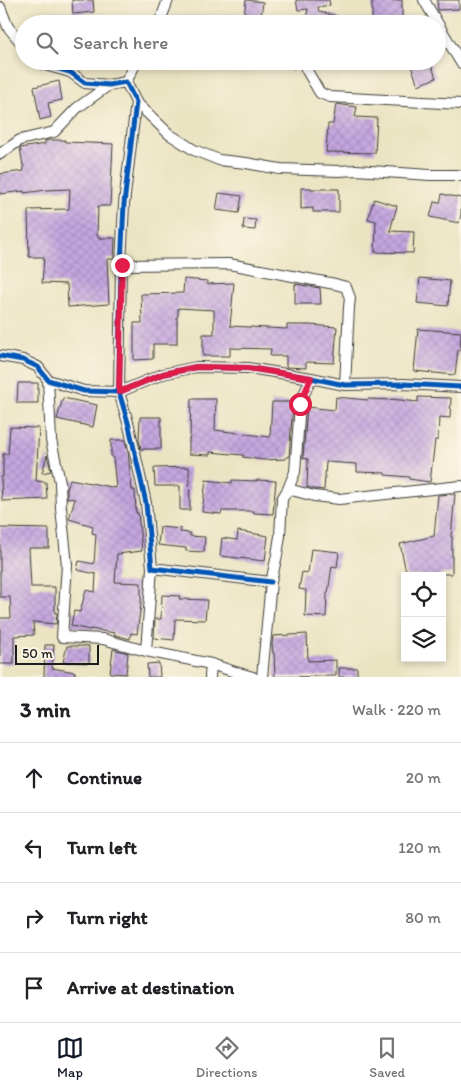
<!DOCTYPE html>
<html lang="en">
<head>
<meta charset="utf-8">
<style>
	:root { --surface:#fff; --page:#f6f6f6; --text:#202124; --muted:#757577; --line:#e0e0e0; --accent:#111827 }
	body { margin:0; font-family:Itim,sans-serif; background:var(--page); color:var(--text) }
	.controls { position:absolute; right:15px; bottom:15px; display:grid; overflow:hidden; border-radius:0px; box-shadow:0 2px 8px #0003 }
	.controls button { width:45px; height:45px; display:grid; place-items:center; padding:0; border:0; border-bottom:1px solid var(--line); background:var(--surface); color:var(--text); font:25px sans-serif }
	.scale { position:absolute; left:15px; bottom:12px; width:84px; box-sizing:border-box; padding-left:5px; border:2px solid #1c1c1c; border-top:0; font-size:14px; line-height:18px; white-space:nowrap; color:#1c1c1c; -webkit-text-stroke:4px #fcf5e5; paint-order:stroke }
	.stop { position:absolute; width:15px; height:15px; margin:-11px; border:4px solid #e11d48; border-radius:50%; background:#fff }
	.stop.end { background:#e11d48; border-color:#fff; box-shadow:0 1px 5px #0008 }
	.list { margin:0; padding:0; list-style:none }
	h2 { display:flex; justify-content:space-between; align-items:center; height:65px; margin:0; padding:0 20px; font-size:21px }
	h2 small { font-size:16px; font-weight:400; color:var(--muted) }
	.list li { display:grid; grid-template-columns:32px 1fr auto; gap:15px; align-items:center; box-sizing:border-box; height:70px; padding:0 20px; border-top:1px solid var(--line) }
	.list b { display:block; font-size:19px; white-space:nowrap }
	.list em { font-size:16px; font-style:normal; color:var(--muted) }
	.icon { flex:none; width:28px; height:28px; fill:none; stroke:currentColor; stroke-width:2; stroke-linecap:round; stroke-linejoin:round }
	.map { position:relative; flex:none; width:461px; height:677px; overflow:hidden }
	.search { position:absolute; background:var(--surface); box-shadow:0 2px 8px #0003; left:15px; right:15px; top:15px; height:55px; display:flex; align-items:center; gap:12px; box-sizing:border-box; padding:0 18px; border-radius:28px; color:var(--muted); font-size:19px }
	.sheet { height:345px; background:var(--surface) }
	nav { display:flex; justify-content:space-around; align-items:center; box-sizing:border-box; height:70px; border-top:1px solid var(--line); background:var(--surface); font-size:14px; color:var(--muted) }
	nav a { display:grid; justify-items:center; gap:2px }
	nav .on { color:var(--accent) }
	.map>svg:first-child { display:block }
	.building { fill:url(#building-cross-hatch) }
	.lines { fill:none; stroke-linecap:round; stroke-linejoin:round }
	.street-casing { stroke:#3b3a35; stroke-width:12 }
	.path { stroke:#3b3a35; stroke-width:2; stroke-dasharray:1 4; stroke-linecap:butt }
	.street { stroke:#fff; stroke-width:10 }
	.cycleway-casing { stroke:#fcf5e5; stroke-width:8 }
	.cycleway { stroke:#0057b8; stroke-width:5 }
	.route { stroke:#e11d48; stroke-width:6 }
</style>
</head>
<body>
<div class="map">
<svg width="461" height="677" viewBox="0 0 461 677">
	<defs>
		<pattern id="building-cross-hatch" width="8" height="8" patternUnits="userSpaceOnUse" patternTransform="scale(1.25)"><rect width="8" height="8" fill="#c4a6df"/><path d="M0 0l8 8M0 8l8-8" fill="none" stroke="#a88ebf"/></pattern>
	</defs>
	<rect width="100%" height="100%" fill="#fcf5e5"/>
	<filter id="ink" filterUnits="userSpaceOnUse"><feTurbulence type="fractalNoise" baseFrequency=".02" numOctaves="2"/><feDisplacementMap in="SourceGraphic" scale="10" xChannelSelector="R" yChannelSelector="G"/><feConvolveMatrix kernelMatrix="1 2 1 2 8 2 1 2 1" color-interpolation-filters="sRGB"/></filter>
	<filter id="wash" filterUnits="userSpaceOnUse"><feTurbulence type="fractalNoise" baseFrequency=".0096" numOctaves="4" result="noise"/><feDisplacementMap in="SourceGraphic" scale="20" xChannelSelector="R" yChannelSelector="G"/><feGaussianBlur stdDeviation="1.12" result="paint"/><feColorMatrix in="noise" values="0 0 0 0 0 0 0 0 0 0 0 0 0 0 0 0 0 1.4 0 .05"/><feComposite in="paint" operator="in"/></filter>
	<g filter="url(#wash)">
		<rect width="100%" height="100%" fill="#ebe4c3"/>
		<g id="blocks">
			<path class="building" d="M72,0h21l1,12 -21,2z
				M246,0l17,2 -3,22h-17z
				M296,0h33l1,5 -12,2 1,5 19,4 -2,8h-31l3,-15 -10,1z
				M402,0v24h-30v-23z
				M437,0h22v9l-21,1z
				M415,61h15l6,17 -18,7 -8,-22z
				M59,81l3,19 -14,3 3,14 -11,3 -6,-33z
				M336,104l21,3 -2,10 22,1 -2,35 -49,-1 2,-28h5z
				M49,140h16v2l48,2 -3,62h-12l-1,30h2v2h16l-1,21h-7l2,45 -41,3 -1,-23 -25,-1 2,-26h-15l-1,-47 41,-1 1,-20 -24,1 -22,3v-2l-24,3v-20l24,-3 -4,-23 25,-4v-3z
				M301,188h10v1h28v23h-26v-4l-12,1z
				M219,193l23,3 -3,17 -23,-3z
				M442,194l19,4v16l-2,9 -29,-6 4,-15 6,1z
				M374,199l23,7 -7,25 24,1 -1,21 -38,-1 1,-31 -8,-2z
				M244,219l12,1 -1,10 -12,-1z
				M420,278l30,3 -2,25 -31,-3z
				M184,279l23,2v3l27,-1 -4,43 57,3v-4h22l28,2 -3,36 -28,-1v6l-20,-1v-11h-16l1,-7 -41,-1v8h-27v-22h11v-24l-36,-2v8h-1v28h-24v15l-19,1v-37h8l-1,-29 42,-1z
				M295,284l25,4 1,16h-26z
				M418,329l43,3 -1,18h-2l-3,25 -41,-4z
				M18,383h20v20h-21z
				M336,397l32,3v-1l23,1v-1l27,3v-5l33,1 -1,20 -11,-1 -1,23h-3l-5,42 -21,-3v-2l-24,-2v-2l-28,-1v-8l-31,-2 -2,28 -9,-1 -8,-2 1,-28 -5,-1 4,-51 28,3z
				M63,398l34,7 -4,22 -36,-8z
				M191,399h25l-1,31 55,7 2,-35h21l-4,55h-3v2l-22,1 -21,-3v-2l-33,-3v3l-21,-1v-16h1z
				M140,417h21v32h-20l-2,-9z
				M10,427l29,1 -3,53 10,1 1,17 -45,2 -1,-24h2v-23h5z
				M111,440h14l3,12 4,38h3l1,23h2l4,38 -25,3 -2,28 26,1v21l-4,30 -6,-1 -1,6 -15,-4v-2l-25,-4v1l-19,-4 3,-15 6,1 6,-22 9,2 1,-18 -19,-4 2,-9 15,3 2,-30 -4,-1 1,-7 -24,-7 6,-20 -8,-1v-8l3,-11 46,9 -3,-31h-2z
				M47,455l4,16 -9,2z
				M189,467l1,43h-10v-24h-25l-1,-18z
				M206,480l26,3v-3l25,1v-1l19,1 -3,33 -19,-1v-2h-32l-1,3 -19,-2z
				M455,494l-4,43h1v37h-11v2h-34l-7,-32 34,-8 4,-41z
				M160,527l21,2 -1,3 10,1v3l15,1 -1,15 -18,-1v-3l-28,-3z
				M0,528l49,1v19h-20l2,39h24v26h2l-1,11 -23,-2 1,13 -20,1v28h-14v-46h11l-1,-21h-10z
				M238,531l30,5 -3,25 -45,-5 2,-18 15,2z
				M311,549l28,3 -2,15 -5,-1 -4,27h-1l-1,24 -21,-1 1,-26 -7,-1 3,-17 6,1z
				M162,595l18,1 -1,3 28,1 -2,20 -30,-1 -1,21 -20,-2 1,-19h6z
				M307,634l1,27 28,-1v16l-61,1 -1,-24h-1l-1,-9 1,-8z
				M45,645h9l-2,23 23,4v5h-31z
				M67,646h22v17l-26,-1z
				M113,649l15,4 -2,21 -16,-1z
				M159,663l1,14h-12l-1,-13z
				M339,668h18v9h-18z"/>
		</g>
	</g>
	<g filter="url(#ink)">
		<use href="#blocks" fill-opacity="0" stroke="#3b3a35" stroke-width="1"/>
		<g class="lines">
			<g class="street-casing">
				<path id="street" d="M424,0l37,63
					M0,7l8,20 16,19
					M159,24l9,-24
					M40,61l5,4 25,7 15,11 24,2 17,-3 10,20 -12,102 -3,61 -2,127 10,34 17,77 6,65 119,14
					M306,69l14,24 10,4 131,7
					M126,82l11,-21
					M136,102l33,32 25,16 25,10 27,3 34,6 59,2 17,-1 74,5h28l3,1
					M0,154l20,-14 34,-8 23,-24 32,-23
					M121,265l108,-1 106,20 11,3 4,11 -1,9 -4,78
					M0,356l23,4 15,7 10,13 36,11 35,1 44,-18 33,-7 52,1 63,10 34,7 59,-1 57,3
					M48,380l3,60 9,42 1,26 6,57 -5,72 41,2 43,12 65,13 21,7 21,6
					M288,489l26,7 25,3 122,-13
					M146,651l6,-83
					M210,677l1,-13
					M262,677l9,-95 6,-27 3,-19 2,-37 6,-10 7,-17 5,-68 11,-26"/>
			</g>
			<path class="path" d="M204,61l30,3h44l18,5"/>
			<use href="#street" class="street"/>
			<g class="cycleway-casing">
				<path id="cycleway" d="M40,61l5,4 25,7 15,11 24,2 17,-3 10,20 -12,102 -3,61 -2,127 10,34 17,77 6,65 119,14
					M0,356l23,4 15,7 10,13 36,11 35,1 44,-18 33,-7 52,1 63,10 34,7 59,-1 57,3"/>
			</g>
			<use href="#cycleway" class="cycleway"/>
		</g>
	</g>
	<g class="lines" filter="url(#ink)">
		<path class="route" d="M122,265l-3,127 44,-18 33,-7 52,1 63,10 -11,26"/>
	</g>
</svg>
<div class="controls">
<button><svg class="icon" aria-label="locate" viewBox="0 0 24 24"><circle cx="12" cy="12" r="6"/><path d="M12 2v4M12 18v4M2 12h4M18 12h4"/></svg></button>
<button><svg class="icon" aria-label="layers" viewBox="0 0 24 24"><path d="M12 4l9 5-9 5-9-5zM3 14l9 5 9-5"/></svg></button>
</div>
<div class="scale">50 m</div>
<div class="stop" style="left:300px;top:404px"></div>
<div class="stop end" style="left:122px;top:265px"></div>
<div class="search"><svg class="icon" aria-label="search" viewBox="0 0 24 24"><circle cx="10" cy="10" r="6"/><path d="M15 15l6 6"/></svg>Search here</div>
</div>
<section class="sheet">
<h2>3 min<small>Walk · 220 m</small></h2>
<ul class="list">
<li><svg class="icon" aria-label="ahead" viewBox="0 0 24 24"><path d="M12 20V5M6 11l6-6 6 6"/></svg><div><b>Continue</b></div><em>20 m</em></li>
<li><svg class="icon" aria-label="left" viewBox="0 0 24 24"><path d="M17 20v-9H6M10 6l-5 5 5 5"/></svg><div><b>Turn left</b></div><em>120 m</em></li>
<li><svg class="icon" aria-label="right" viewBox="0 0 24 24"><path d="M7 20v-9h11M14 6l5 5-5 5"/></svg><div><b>Turn right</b></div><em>80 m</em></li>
<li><svg class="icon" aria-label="arrive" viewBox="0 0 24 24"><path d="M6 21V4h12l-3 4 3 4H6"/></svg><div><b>Arrive at destination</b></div></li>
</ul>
</section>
<nav>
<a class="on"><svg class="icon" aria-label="map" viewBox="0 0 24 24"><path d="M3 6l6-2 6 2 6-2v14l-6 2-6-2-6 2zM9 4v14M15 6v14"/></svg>Map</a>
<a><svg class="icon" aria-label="directions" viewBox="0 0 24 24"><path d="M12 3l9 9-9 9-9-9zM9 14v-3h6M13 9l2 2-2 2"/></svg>Directions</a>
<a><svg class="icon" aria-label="saved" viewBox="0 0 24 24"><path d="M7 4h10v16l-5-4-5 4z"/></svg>Saved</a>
</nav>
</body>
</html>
